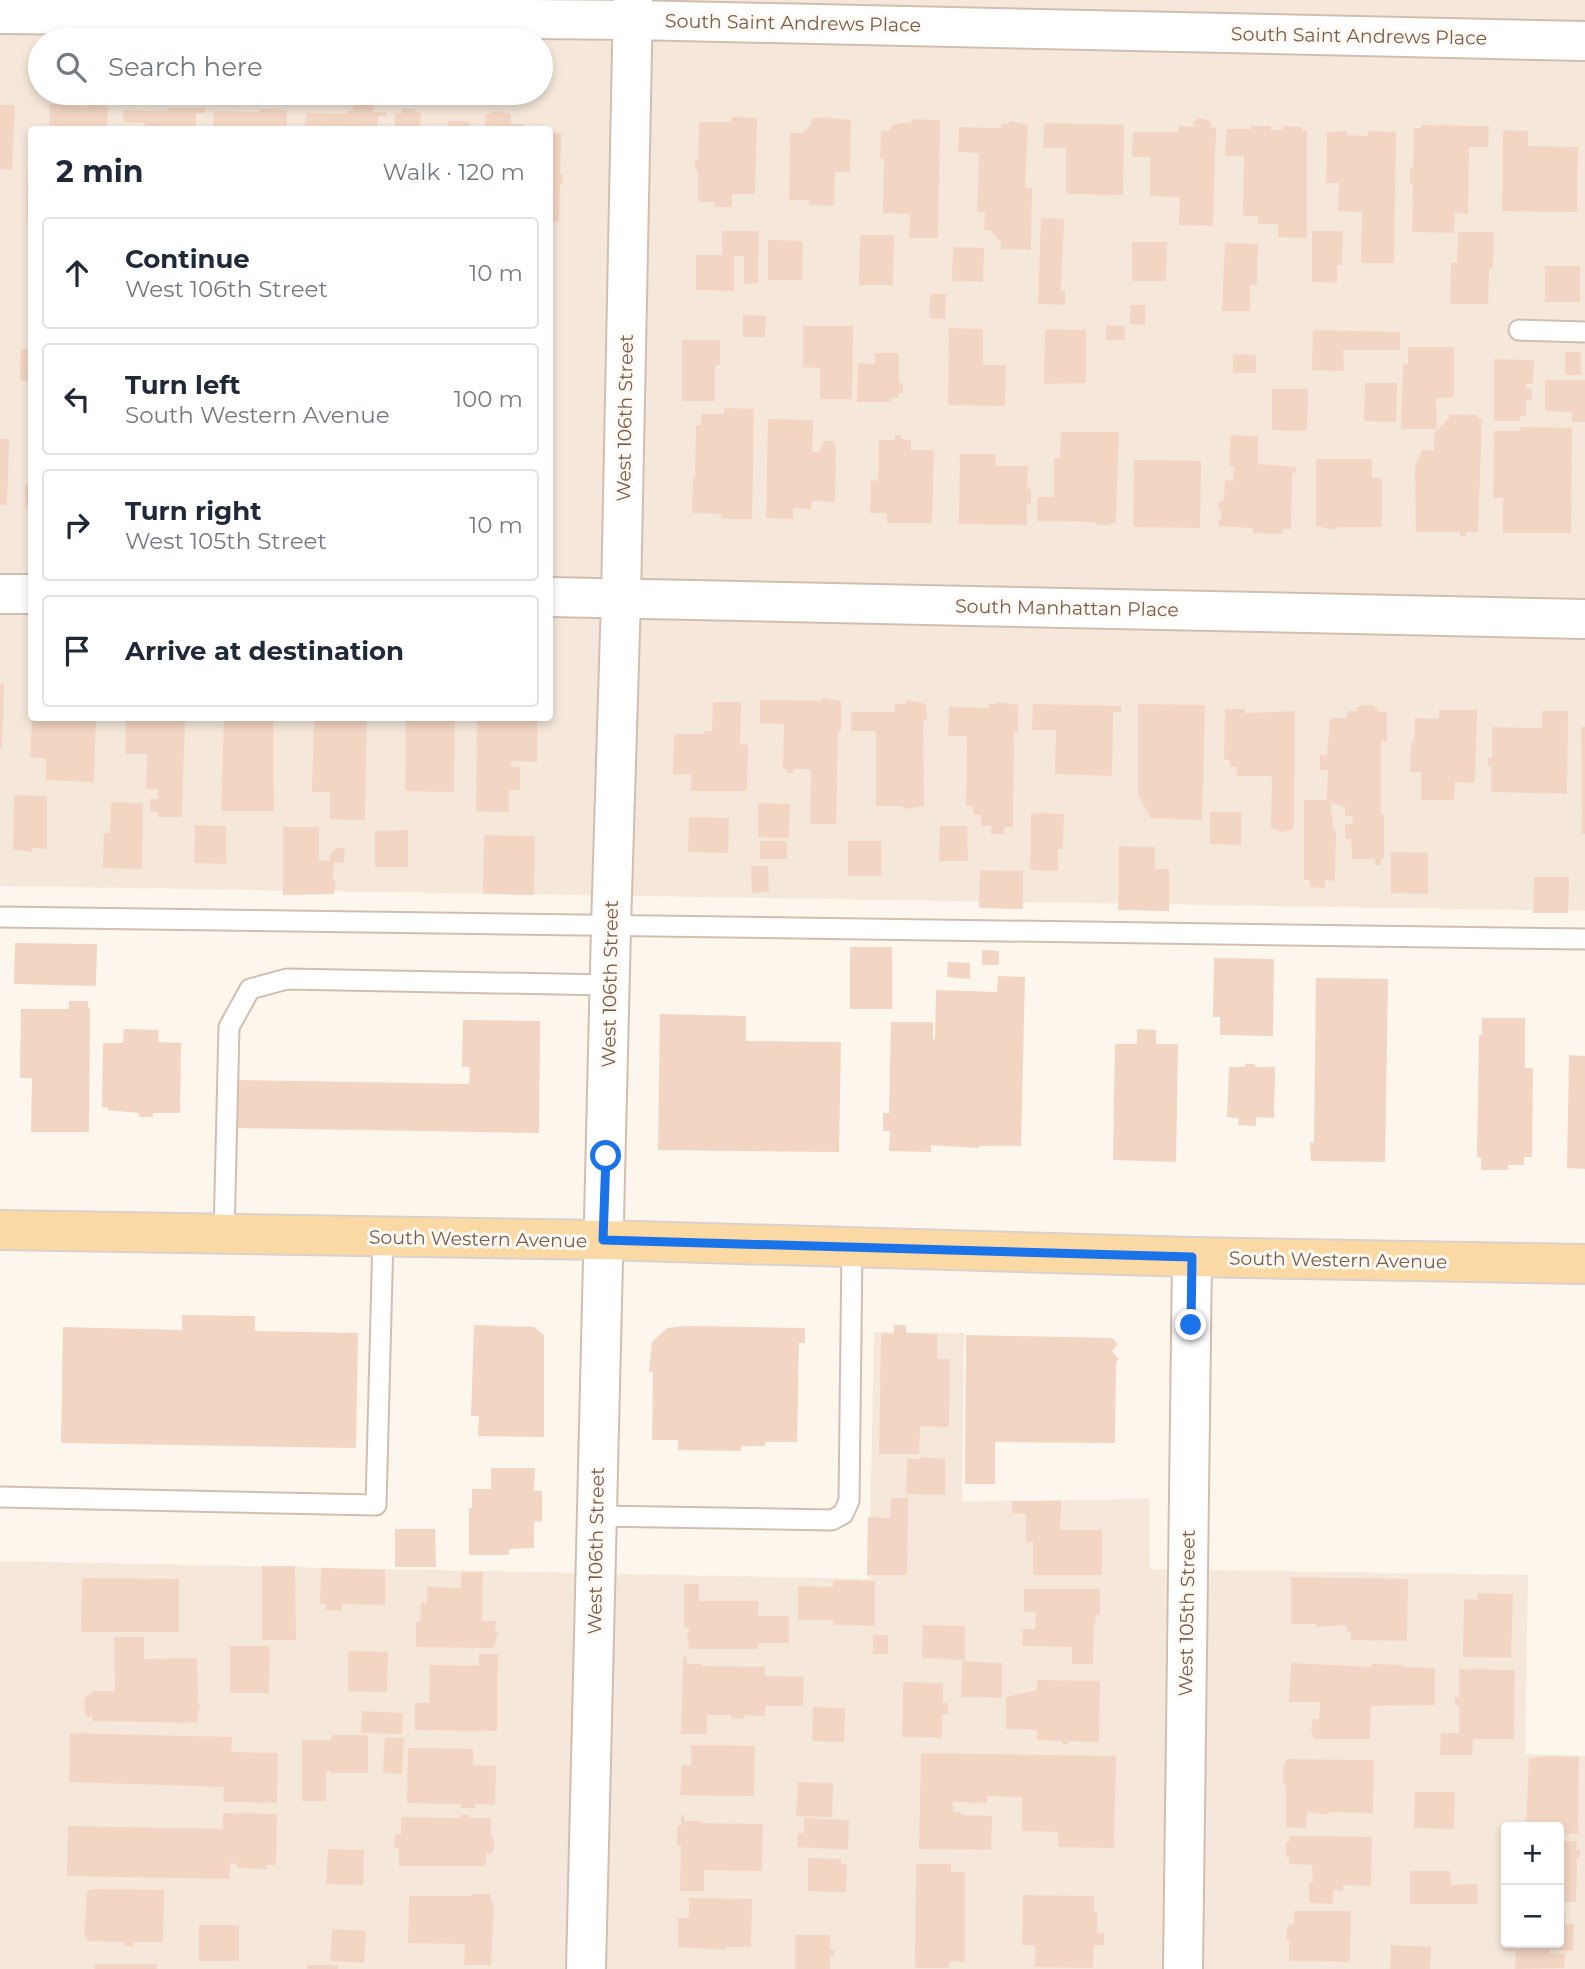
<!DOCTYPE html>
<html lang="en">
<head>
<meta charset="utf-8">
<style>
	:root { --surface:#fff; --page:#f6f6f7; --text:#1f2937; --muted:#747a83; --line:#e0e1e3 }
	body { margin:0; font-family:Montserrat,sans-serif; background:var(--page); color:var(--text) }
	.controls { position:absolute; right:21px; bottom:21px; display:grid; overflow:hidden; border-radius:7px; box-shadow:0 4px 10px #0003 }
	.controls button { width:63px; height:63px; display:grid; place-items:center; padding:0; border:0; border-bottom:2px solid var(--line); background:var(--surface); color:var(--text); font:35px sans-serif }
	.stop { position:absolute; width:21px; height:21px; margin:-16px; border:5px solid #1a73e8; border-radius:50%; background:#fff }
	.stop.end { background:#1a73e8; border-color:#fff; box-shadow:0 2px 7px #0008 }
	.list { margin:0; padding:0; list-style:none }
	h2 { display:flex; justify-content:space-between; align-items:center; height:91px; margin:0; padding:0 28px; font-size:30px }
	h2 small { font-size:23px; font-weight:400; color:var(--muted) }
	.list li { display:grid; grid-template-columns:46px 1fr auto; gap:21px; align-items:center; box-sizing:border-box; height:112px; margin:0 14px 14px; padding:0 14px; border:2px solid var(--line); border-radius:7px }
	.list b { display:block; font-size:26px; white-space:nowrap }
	.list p { margin:0; font-size:23px; white-space:nowrap; color:var(--muted) }
	.list em { font-size:23px; font-style:normal; color:var(--muted) }
	.icon { flex:none; width:38px; height:38px; fill:none; stroke:currentColor; stroke-width:2; stroke-linecap:round; stroke-linejoin:round }
	.map { position:relative; flex:none; width:1585px; height:1969px; overflow:hidden }
	.search { position:absolute; background:var(--surface); box-shadow:0 4px 10px #0003; left:28px; top:28px; width:525px; height:77px; display:flex; align-items:center; gap:18px; box-sizing:border-box; padding:0 24px; border-radius:38px; color:var(--muted); font-size:26px }
	.panel { position:absolute; background:var(--surface); box-shadow:0 4px 10px #0003; left:28px; top:126px; width:525px; height:595px; border-radius:7px }
	.map>svg:first-child { display:block }
	.residential { fill:#f5e8da; fill-rule:evenodd }
	.building { fill:#f3d5c3 }
	.lines { fill:none; stroke-linecap:round; stroke-linejoin:round }
	.lane-casing { stroke:#d1beb0; stroke-width:23 }
	.street-casing { stroke:#d1beb0; stroke-width:42 }
	.primary-casing { stroke:#dad1cd; stroke-width:42 }
	.lane { stroke:#fff; stroke-width:19 }
	.street { stroke:#fff; stroke-width:38 }
	.primary { stroke:#fbd9a5; stroke-width:38 }
	.route { stroke:#1a73e8; stroke-width:9 }
	.labels { text-anchor:middle; dominant-baseline:central; stroke-width:6; stroke-linejoin:round; paint-order:stroke }
	.street-label { font-size:19px; fill:#7a5c4d; stroke:#fffaf3 }
</style>
</head>
<body>
<div class="map">
<svg width="1585" height="1969" viewBox="0 0 1585 1969">
	<rect width="100%" height="100%" fill="#fdf6ec"/>
	<path class="residential" d="M0,0h1585v911l-1585,-25zM40,40h501v53h-501zM32,130h518v588h-518z
		M874,1332l90,1 -2,168 187,-2 1,70 378,6 -3,179 60,2v213h-1585v-408l869,18zM1506,1827h53v116h-53z"/>
	<path class="building" d="M90,103l18,4 -1,23h-58l1,-26 38,3z
		M356,103h15l4,6 -4,3h15v4h-8l-1,14h-50v-4l-22,-1 1,-12 42,1v-3h7l-4,-2z
		M0,105h15l-3,65 -12,-1z
		M167,108h38v5h-9v17h-51v-7l-21,-1 -1,-12 44,1z
		M259,109l28,1v20h-74l1,-19 45,1z
		M402,109h13v3l6,1 -1,13 28,1v-6h22v9h-75v-17h7z
		M494,111l17,3v10h13v6h-39l1,-16h5z
		M731,117l26,1 -2,76h-23v13h-19l1,-5h-16v-31l-3,-2v-8l3,-2 1,-37h32z
		M825,117l26,3 -1,52h-15l-1,34 -25,-1v-5h-20l1,-67h12l9,-9 1,-5z
		M1198,118l10,2 4,4 -3,3 7,1 -3,98 -34,-1 1,-28 -30,-1v-39h-18l1,-25h45l1,-6 18,1 -5,-3z
		M911,119l29,1 -2,118h-29l1,-24 -27,-1 1,-54h-4l1,-28h8l2,-5 9,-3h11z
		M1010,121l18,4 -3,63h7l-1,62 -30,-1v-7l-11,-12h-6l1,-18h-8l2,-59 -21,-1 1,-25 42,1v-4h6z
		M1044,123l80,2 -1,70 -57,-1v-46h-23z
		M1421,125l68,1 -1,21h-19l-1,67 -13,-1 -1,20 -42,-1 1,-48h-3v-16h3l1,-40h7z
		M1251,126h20v4h11v-4l20,1v4h5v107l-29,-1v-13h-20v-8h-15l1,-60h-19l1,-27h25z
		M1503,130l25,1v15l50,1 -1,65 -75,-1z
		M1346,131v4l22,1v-5l28,1 -2,131h-33l1,-51 -24,-1 1,-28h-13l1,-51z
		M550,132l11,1 -1,42h3l-1,10 -2,-1 -1,38h-9z
		M28,166h4v52h-5z
		M1041,218l23,1 -3,72h4v14l-27,-1z
		M722,231h37l-1,52 -14,1v-28h-10v35l-38,-1v-35h26z
		M1312,231h31l-1,34h-5v18l-25,-1z
		M1458,232h36l-1,36h-4l-1,36h-38l1,-41h6z
		M860,235h34l-1,50h-34z
		M768,240l35,1 -1,39h-34z
		M1132,242h35l-1,39h-34z
		M1225,243l33,1 -1,41h-7v26h-28z
		M953,247l31,1 -1,34 -31,-1z
		M1545,266h35v36h-35z
		M930,294h16l-1,25 -16,-1z
		M1130,305h15v20l-15,-1z
		M743,315l23,1 -1,21h-22z
		M1106,325l19,1v14h-19z
		M803,326h50l-1,73h-32v-31l-17,-1z
		M949,328l34,1v36h23l-1,41 -57,-1z
		M1045,329l41,1v53l-42,1z
		M1313,330l87,2v18h-57l1,21 -32,-1z
		M682,340h38v25h-5v36h-33z
		M1408,347h46v50l-18,1 1,31h-36l2,-66 5,1z
		M21,349h11v32h-12z
		M1565,352h16v23h-16z
		M875,353h24v30h4v10h-5v5h-8v4h-33l1,-39 17,1z
		M1233,354l23,1v18h-23z
		M1494,359l40,1 -1,24h-7v5h6v11h-6v16h-6v5h-26z
		M1545,380h40v42h-13v-10l-27,-1z
		M1365,383h32l-1,39 -32,-1z
		M1272,389h36l-1,42 -35,-1z
		M724,408l30,1 -2,110h-31v-5l-29,-1 1,-36h2l1,-52h5v-11h23z
		M1449,414l29,1v3h4l-4,114h-12v5l-6,-1v-4h-44l-1,-66 7,-16 12,1v-18l15,-15z
		M768,419l45,1 -1,32h8l3,-11h11v5h2l-1,56 -24,-1v8l-18,-1v11l-27,-1z
		M1520,427l52,1 -1,105h-68v-35h-10l1,-67h26z
		M1061,432h58l-3,90 -8,3h-10l-4,-3 -57,-1v-24h17v-39h6z
		M895,435h6v4l10,1v10h23l-2,73h-45v-10h-17l1,-33 7,1 1,-41h16z
		M1231,435l27,1v28l38,3 -1,6h-3l-1,56h-8v5l-30,-1v-5l-35,-2v-6h3v-11h-3v-6l6,-3 1,-20 8,1 1,-15h-5z
		M0,439h9l-2,66h-7z
		M960,454h36l-1,12h33l-1,23h4v15h-4v21l-68,-1z
		M1316,459h56v19h10v49h-44l-5,3 -17,-4z
		M1134,460l67,1 -1,67 -67,-1z
		M25,484h7v22h-7z
		M0,684h4l-2,64h-2z
		M822,698l19,3v30h-3l-2,93h-26l1,-55h-17l-1,4h-7v-4h-3l1,-45 -24,-1v-23l62,1z
		M907,700l19,4 1,15 -4,1 1,86 -19,3 -3,-3h-26v-75h-25v-19h44v-8h10z
		M713,702h28l-1,42 8,1 -1,46h-56v-17l-18,1 1,-41h30v-3h8z
		M997,702l21,3v27h-4l-1,95h-9v7h-13v-8h-10v-11h-8v-9h-7l1,-70h-19l1,-29 40,1v-4h7z
		M1033,704l88,2v6h-8l-1,64 -57,-2 1,-44h-24z
		M1138,704l67,1 -3,115 -51,-2 -13,-23z
		M1362,705h10l6,4 -2,2 11,1v29h-6v74h3v44h-3v6h-6v-6h-23l-1,-20h-6v-15h8l-1,-8h-7v-9l-15,-4 4,28h2l-1,50 -10,-1v8l-15,-1v-7h-6v-80h23l1,-30h-8v-15h7l3,-37h17l1,-7h9l-1,-3z
		M1225,709h20v4l50,-2 -1,118 -12,3 -11,-4 1,-52h-35v-9h-7v-7h-6z
		M1439,710h38l-2,73 -20,-1 -1,18h-33v-28h-11l1,-30h3l1,-24 24,1z
		M1542,711h26l-1,83 -76,-2v-26h-3v-8h4v-31l50,1z
		M32,718h64l-2,64 -48,-2v-21l-16,-2z
		M126,718h59l-3,99h-24v-5l-8,-1v-12h8v-10h-12l1,-35h-22z
		M224,718h49l1,93h-53z
		M314,718h53l-2,102 -35,-1v-27h-18z
		M406,718h49l-1,74 -49,-1z
		M477,718h60v44l-26,-1v6h9v23h-11v22l-33,-1z
		M1581,727h4v107h-3z
		M14,795l33,1v53l-15,-1v4l-19,-3z
		M111,802l32,1 -1,66 -39,-1 1,-35h6z
		M758,803l32,1 -1,34 -31,-1z
		M1210,812h31v33l-31,-1z
		M1031,813l33,1 -1,35h-5v22l-28,-1z
		M689,817l40,1 -1,35 -40,-1z
		M195,825l31,1v38l-32,-1z
		M940,826h27l1,35h-29z
		M283,827h36v34l11,-1v-5l6,-7h9l-1,15 -10,-1 -1,18 3,1 -2,13 -51,1z
		M408,830v37h-33v-36z
		M484,835l51,1 -1,59 -51,-1z
		M760,841h27v18h-27z
		M848,841h33v35h-33z
		M1119,846l36,1v22h14v42l-51,-1z
		M1391,852l37,1v41l-37,-1z
		M751,866h17l1,26 -17,1z
		M980,870l43,1v38l-44,-1z
		M1534,877h35l-1,36h-35z
		M15,943l82,1 -1,42 -82,-2z
		M850,947h42v62h-42z
		M982,950l17,1v14h-17z
		M1214,958l60,1 -1,77 -53,-1v-18h-7z
		M948,962l22,1v16l-23,-2z
		M998,976l27,1 -4,169h-42v2l-48,-3v7l-42,-1 1,-20h-7v-18h6l2,-91h42v17h2l1,-49 61,2z
		M1316,978l72,1 -3,183 -74,-1 -1,-19 4,1z
		M69,1001h19v7h2l-1,124h-58l1,-54h-12l1,-69h48z
		M660,1014l86,2v25l95,1 -2,110 -181,-2z
		M1482,1018h43v50h8l-1,89h-8v8h-16v5h-27v-13h-4l2,-122h3z
		M463,1020l77,1 -1,112 -306,-5 2,-48 234,4 1,-17h-8z
		M124,1029l35,1 -1,12 23,1 -1,70h-27v4h-14v-4l-31,-3v-3h-6l1,-64h20z
		M1137,1029l19,1v14h22l-2,118 -63,-2 2,-116h22z
		M1569,1055l16,1v113l-18,-1z
		M1245,1064h10v3h20l-1,51 -18,-1v9l-18,-1 1,-7 -12,-1 2,-50h16z
		M182,1315l73,1v15l103,2 -2,115 -295,-5 2,-116 119,3z
		M474,1325l60,2 10,8v102l-66,-1 1,-20h-8z
		M894,1325h12v8l31,1v25h13l-1,68 -29,-1 -1,28h-40l2,-121 13,1z
		M687,1326l118,2v15h-6l-2,99h-32v4h-24v5l-63,-1v-10h-26l1,-68h-4l3,-30 15,-14z
		M966,1335l146,3 6,6 -6,7 7,8 -3,3 -1,81 -120,-1v42h-30z
		M920,1457l25,2v36l-39,-1 1,-35h13z
		M491,1468h44l-1,23h8v31l-8,-1v27l-25,1v6h-40v-47h3v-19h19z
		M891,1498h17l-1,77h-40l1,-58 22,1z
		M1012,1501h49l-1,29h42v45h-69v-33h-7v-28l-14,-1z
		M395,1529h40l1,38h-41z
		M262,1566h33l1,74h-34z
		M321,1568l64,2v35l-43,-1v7l-16,-1v-6h-6z
		M461,1572h22l-1,49h14l-1,8 3,3 -4,16 -78,-1v-25h4l1,-19h6v-16l34,1z
		M1291,1577l117,2 -1,62 -56,-1v-8h-4v-7l-31,2v-3h-25z
		M82,1578l97,1v53h-98z
		M833,1580l42,1v45l-42,-1v-5h-35v-34l35,1z
		M684,1584h15v17h60l-1,15h31v27h-31v6h-69l-2,-17h2v-5h-5z
		M1024,1589h76v26h-4l-1,9h-1l-1,40h-21v-17l-50,-1 1,-17h12l1,-17h-12z
		M1478,1593l35,1 -2,64 -48,-1 1,-58 14,1z
		M923,1625l42,1v34l-43,-2z
		M873,1635h15v19h-15z
		M114,1637h30v22l53,-1 1,46h2l-3,19 -105,-2v-7l-3,4 -4,-4 -1,-15 6,-6 2,3v-5h23z
		M230,1646h40l-1,47h-39z
		M348,1651l40,1 -1,40 -39,-1z
		M479,1654h19l-1,77 -82,-1v-27h14l1,-38 49,1z
		M683,1657h4v7h15v2l63,1v9l39,1 -1,29h-38v10l-21,-1v4l-13,-1v-3h-24v19h-26z
		M962,1661l40,2v35l-41,-1z
		M1291,1663l80,4v-3l31,1v2l33,1v37l-64,1 -1,33h-56l-3,-9 2,-11h6l1,-17h-31z
		M1459,1669l56,1 -1,69h-41l-1,16h-32l1,-22h18v-28h-4v-8h4z
		M1037,1680l63,1 -1,61 -31,-1v3h-6v-3l-25,-1v-10l-31,-1v-32l31,-7z
		M903,1682l40,1v20h5v11h-6v24l-40,-1z
		M813,1707l32,1 -1,34 -32,-1z
		M362,1711l41,2 -1,21 -41,-1z
		M70,1733l162,4 -1,15 47,1 -1,50 -54,-1 1,-15 -155,-5z
		M332,1735h36v38h-38v-2h-4v30h-24v-61h29z
		M385,1737l19,1 -2,36 -19,-1z
		M691,1745l64,1 -1,50 -74,-1 2,-30h9z
		M408,1748l65,1v16l23,1 -1,39 -20,-1v4h-14v-4l-54,-1z
		M921,1753l195,3 -2,92 -56,-1v-15l-36,-1v-34l-35,-1v7l-34,-1v10h8v3l31,1 -1,34 -72,-1z
		M1549,1756l30,1 -1,77 -19,-1v-6h-33l3,-69z
		M1287,1759l87,1 -1,53 -44,-1v3l-22,-3 -1,16 -20,-1v-41l-3,-4v-14z
		M798,1782l35,1 -1,34 -36,-1z
		M1415,1792h40l-1,37 -40,-1z
		M223,1813l54,1 -1,51h-10v4l-29,-1v-4l-7,-1v16l-163,-3 1,-50 155,3z
		M460,1815h9v3h22v18l3,3v10l-3,4h-5v13h-87v-18h-5l1,-14h6v-17l59,1z
		M681,1815h3v6h18v2l61,1 -1,47 -58,-1v21h-24l1,-46h-4v-20h4z
		M804,1818l45,2 -1,30 -51,-3 1,-14h6z
		M1290,1836l82,1 -1,49 -28,-1v6l-10,-1v14l-24,-1v-20h4l-1,-18 -23,-1v-7h-3v-15h3z
		M1559,1841h18l-1,9h4v8h-3l-1,44h-17z
		M328,1849l36,1 -1,35 -37,-1z
		M808,1858l33,1v5h6l-1,28 -38,-1z
		M916,1864h35v8h14v90l-16,-1v7h-34z
		M1410,1871h40l1,14 26,-1 1,20h-68z
		M96,1889l68,1 -1,52h-30v4l-9,-1v-3l-37,-1v-4h-3l3,-46z
		M472,1894h19v7l3,3 -3,61h-27l1,-21 -57,-1 1,-47h63z
		M1023,1895l71,1v16h3v21h7v12h-10l-1,23 -58,-1v-22h-13z
		M689,1898l63,1 -1,48h-25v3l-48,-3v-29h11z
		M1294,1911h57l-1,51 -61,-1v-21l-3,-1 1,-9 1,-6 6,1z
		M1559,1915h6v9h9l-1,27 -23,-1 -1,4h16l-1,14 -49,1 1,-18h-13l1,-29h2v21h53z
		M199,1925h40v36h-40z
		M332,1929l34,2 -2,32 -34,-2z
		M795,1935h35v15h4v6h-4v13h-35z
		M1391,1945l40,2 -1,22h-40z
		M95,1964h62v5h-62z
		M307,1965h31v4h-31z"/>
	<g class="lines">
		<g class="lane-casing">
			<path id="lane" d="M1519,330l66,2
				M0,917l1585,22
				M224,1235l5,-208 21,-38 37,-10 323,6
				M0,1497l376,8 7,-268
				M597,1516l235,4 11,-6 6,-13 3,-253"/>
		</g>
		<g class="street-casing">
			<path id="street" d="M0,14l633,6 952,21
				M0,594h32
				M550,597l1035,22
				M586,1969l25,-1042 10,-329 12,-598
				M1183,1969l9,-712"/>
		</g>
		<g class="primary-casing">
			<path id="primary" d="M0,1230l603,10 589,17 393,7"/>
		</g>
		<use href="#lane" class="lane"/>
		<use href="#street" class="street"/>
		<use href="#primary" class="primary"/>
	</g>
	<g class="lines">
		<path class="route" d="M606,1156l-3,84 589,17 -1,68"/>
	</g>
	<g class="labels">
		<g class="street-label">
			<text transform="translate(793 23) rotate(1)">South Saint Andrews Place</text>
			<text transform="translate(1359 36) rotate(1)">South Saint Andrews Place</text>
			<text transform="translate(625 418) rotate(-89)">West 106th Street</text>
			<text transform="translate(1067 608) rotate(1)">South Manhattan Place</text>
			<text transform="translate(610 984) rotate(-89)">West 106th Street</text>
			<text transform="translate(478 1239) rotate(1)">South Western Avenue</text>
			<text transform="translate(1338 1260) rotate(1)">South Western Avenue</text>
			<text transform="translate(596 1551) rotate(-89)">West 106th Street</text>
			<text transform="translate(1187 1613) rotate(-89)">West 105th Street</text>
		</g>
	</g>
</svg>
<div class="controls">
<button>+</button>
<button>−</button>
</div>
<div class="stop" style="left:606px;top:1156px"></div>
<div class="stop end" style="left:1191px;top:1325px"></div>
<div class="search"><svg class="icon" aria-label="search" viewBox="0 0 24 24"><circle cx="10" cy="10" r="6"/><path d="M15 15l6 6"/></svg>Search here</div>
<section class="panel">
<h2>2 min<small>Walk · 120 m</small></h2>
<ul class="list">
<li><svg class="icon" aria-label="ahead" viewBox="0 0 24 24"><path d="M12 20V5M6 11l6-6 6 6"/></svg><div><b>Continue</b><p>West 106th Street</p></div><em>10 m</em></li>
<li><svg class="icon" aria-label="left" viewBox="0 0 24 24"><path d="M17 20v-9H6M10 6l-5 5 5 5"/></svg><div><b>Turn left</b><p>South Western Avenue</p></div><em>100 m</em></li>
<li><svg class="icon" aria-label="right" viewBox="0 0 24 24"><path d="M7 20v-9h11M14 6l5 5-5 5"/></svg><div><b>Turn right</b><p>West 105th Street</p></div><em>10 m</em></li>
<li><svg class="icon" aria-label="arrive" viewBox="0 0 24 24"><path d="M6 21V4h12l-3 4 3 4H6"/></svg><div><b>Arrive at destination</b></div></li>
</ul>
</section>
</div>
</body>
</html>
